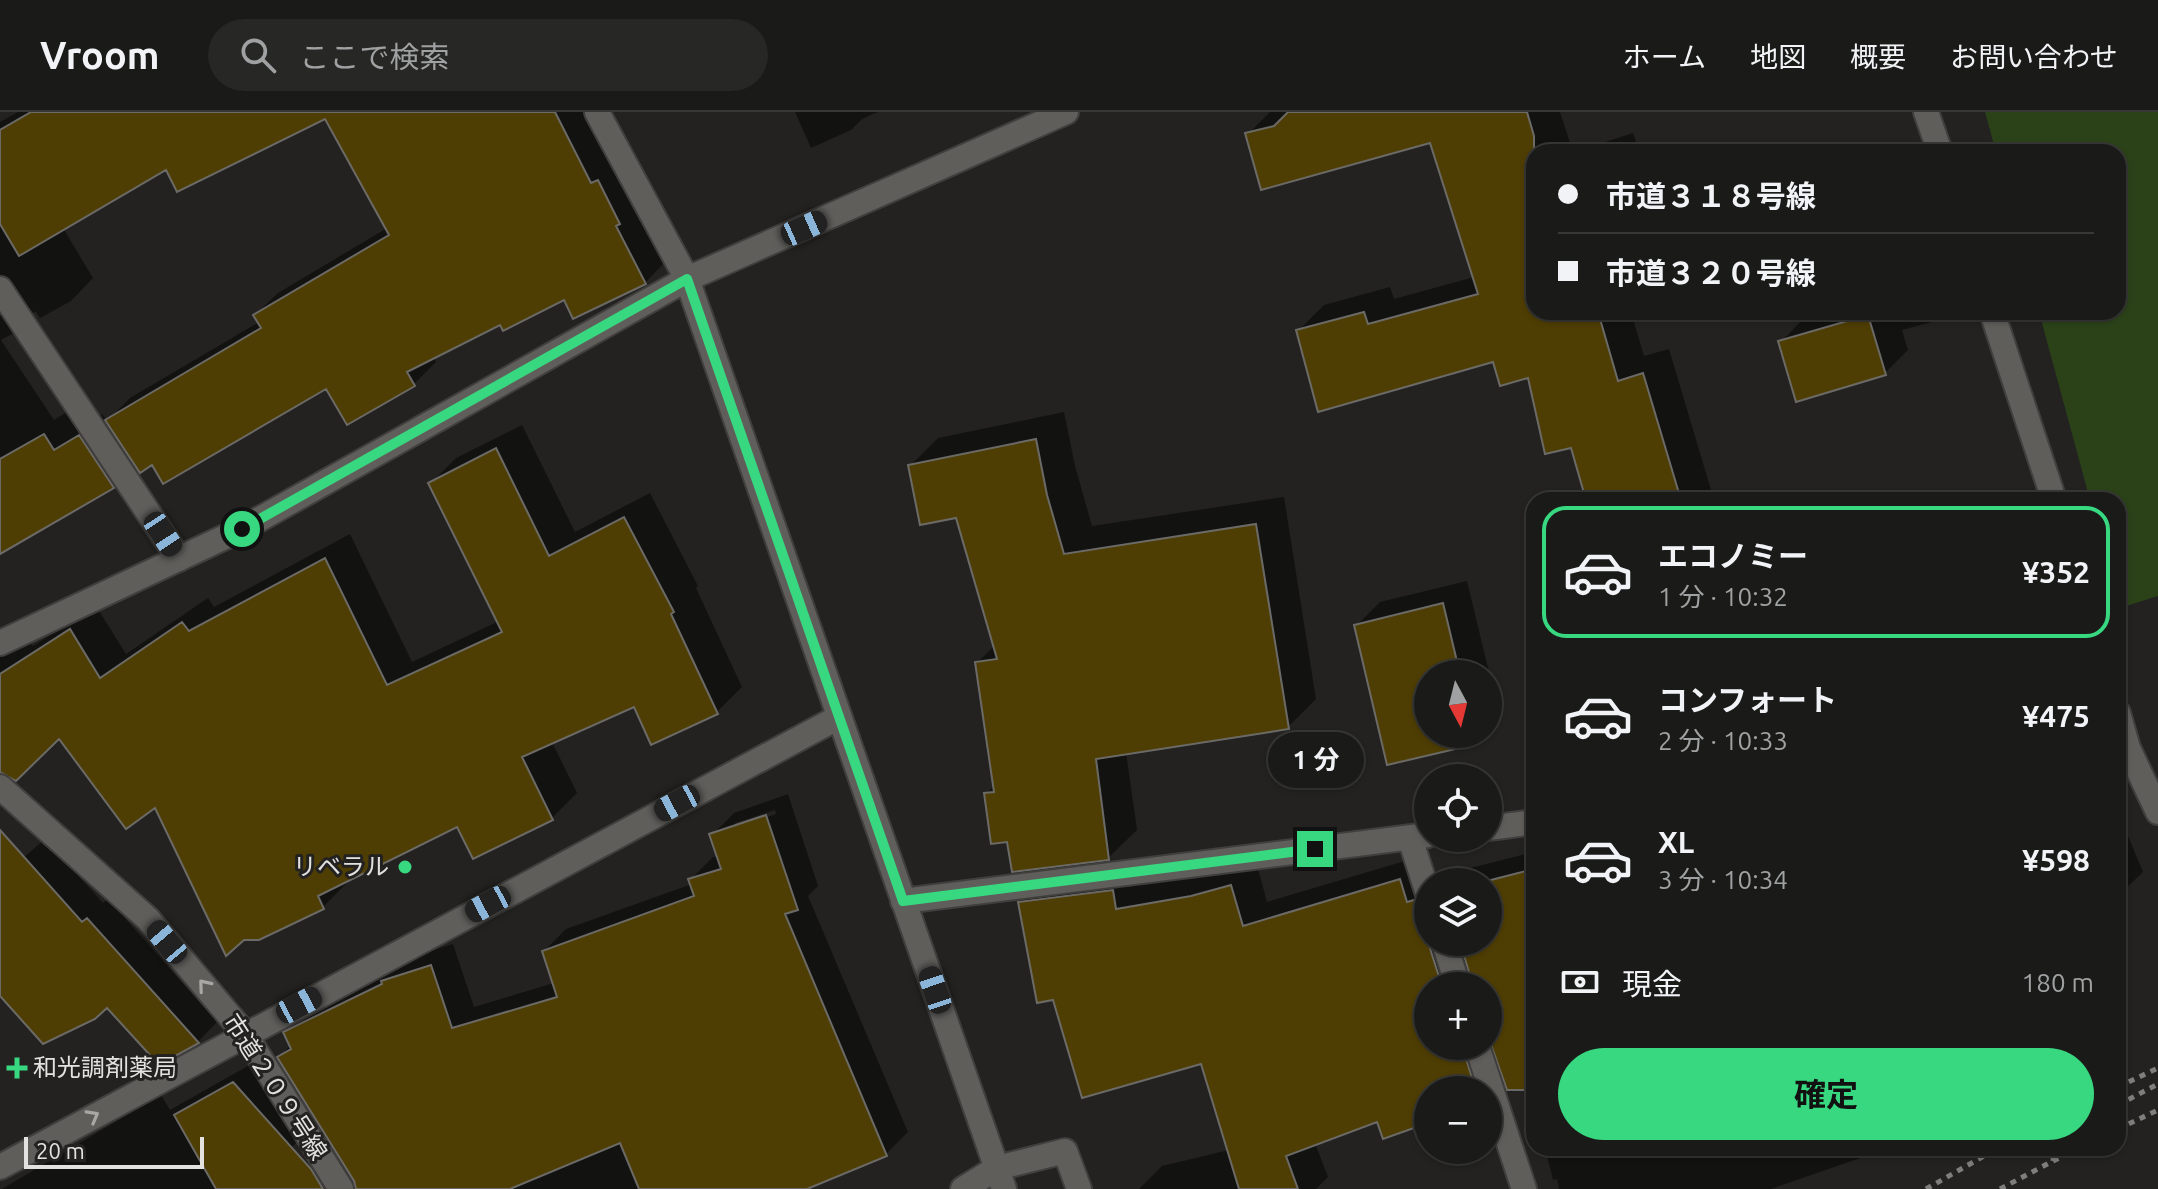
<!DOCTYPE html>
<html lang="ja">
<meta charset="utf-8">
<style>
:root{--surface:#1a1a18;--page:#272725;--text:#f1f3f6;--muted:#9fa1a2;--line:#383837;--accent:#38d880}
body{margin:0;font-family:Ubuntu,"Noto Sans JP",sans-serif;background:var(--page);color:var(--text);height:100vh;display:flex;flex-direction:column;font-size:30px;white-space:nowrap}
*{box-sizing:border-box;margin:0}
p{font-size:26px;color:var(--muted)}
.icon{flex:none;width:44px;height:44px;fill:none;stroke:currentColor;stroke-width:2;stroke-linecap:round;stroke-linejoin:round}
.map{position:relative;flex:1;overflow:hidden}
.drawer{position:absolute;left:1526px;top:380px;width:600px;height:664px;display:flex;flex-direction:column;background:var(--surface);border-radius:24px;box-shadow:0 2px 6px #0004,0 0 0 2px var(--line)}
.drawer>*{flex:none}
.hud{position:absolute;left:1526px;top:32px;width:600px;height:176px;border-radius:24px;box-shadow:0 2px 6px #0004,0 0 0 2px var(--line);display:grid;align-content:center;height:176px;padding:0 32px;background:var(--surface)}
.needle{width:52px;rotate:173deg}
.tools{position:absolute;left:1414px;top:548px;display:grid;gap:16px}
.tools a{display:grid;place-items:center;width:88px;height:88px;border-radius:50%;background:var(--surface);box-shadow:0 2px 6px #0004,0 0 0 2px var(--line);font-size:40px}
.scale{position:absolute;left:24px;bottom:20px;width:180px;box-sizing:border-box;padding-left:8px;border:4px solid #e3e2e0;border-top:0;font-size:22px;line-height:28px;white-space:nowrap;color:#e3e2e0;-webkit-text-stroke:6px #232220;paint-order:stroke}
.end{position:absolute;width:36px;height:36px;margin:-18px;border:10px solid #38d880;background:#111;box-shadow:0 0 0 4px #111}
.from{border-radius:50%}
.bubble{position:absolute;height:56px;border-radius:28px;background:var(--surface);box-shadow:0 2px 6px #0004,0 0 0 2px var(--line);font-size:26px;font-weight:700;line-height:56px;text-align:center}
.car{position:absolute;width:24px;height:48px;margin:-24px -12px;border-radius:10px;box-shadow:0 0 6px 2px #0007;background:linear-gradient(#222 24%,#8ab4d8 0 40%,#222 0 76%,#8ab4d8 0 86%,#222 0)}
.hud b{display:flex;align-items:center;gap:28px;height:76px;font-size:30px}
.hud b+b{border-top:2px solid var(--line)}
.hud i{width:20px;height:20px;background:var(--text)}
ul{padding:14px 0 0;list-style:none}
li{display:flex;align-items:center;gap:24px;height:132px;margin:0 16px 12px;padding:0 16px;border:4px solid transparent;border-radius:24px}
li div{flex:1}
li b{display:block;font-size:30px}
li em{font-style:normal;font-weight:700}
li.active{border-color:var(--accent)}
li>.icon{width:72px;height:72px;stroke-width:1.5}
.pay{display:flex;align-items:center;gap:20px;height:88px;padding:0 32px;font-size:30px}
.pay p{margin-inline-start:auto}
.button{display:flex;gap:16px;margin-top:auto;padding:16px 32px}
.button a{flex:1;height:92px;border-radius:48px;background:var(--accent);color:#111;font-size:32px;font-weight:700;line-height:92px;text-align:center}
header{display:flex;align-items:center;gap:48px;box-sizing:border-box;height:112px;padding:0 40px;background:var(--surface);border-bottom:2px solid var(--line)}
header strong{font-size:38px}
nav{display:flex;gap:44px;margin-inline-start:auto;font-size:28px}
.search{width:560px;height:72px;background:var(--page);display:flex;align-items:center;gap:20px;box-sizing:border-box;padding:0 28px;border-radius:44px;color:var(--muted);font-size:30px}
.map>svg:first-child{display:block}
.green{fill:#2b4219}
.shadow{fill:#0007;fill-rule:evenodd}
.building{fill:#4f3e03;stroke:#6b6a66;stroke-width:2}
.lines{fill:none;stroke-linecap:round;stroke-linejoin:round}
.street-casing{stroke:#403f3d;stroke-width:28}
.secondary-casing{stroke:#403f3d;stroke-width:28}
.path{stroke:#7f7e7c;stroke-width:5;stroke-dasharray:6 6;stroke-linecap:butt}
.street{stroke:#5f5e5b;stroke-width:24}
.secondary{stroke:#5f5e5b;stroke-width:24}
.oneway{stroke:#a8a7a4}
.route{stroke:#38d880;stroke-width:10}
.poi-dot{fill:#38d880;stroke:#232220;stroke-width:3}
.labels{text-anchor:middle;stroke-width:6;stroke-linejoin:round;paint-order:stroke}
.poi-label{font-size:24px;fill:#e3e2e0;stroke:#232220;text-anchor:end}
.street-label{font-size:24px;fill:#e3e2e0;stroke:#232220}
</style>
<header>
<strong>Vroom</strong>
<div class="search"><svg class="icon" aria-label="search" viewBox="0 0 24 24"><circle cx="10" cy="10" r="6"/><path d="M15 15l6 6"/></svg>ここで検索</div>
<nav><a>ホーム</a><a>地図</a><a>概要</a><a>お問い合わせ</a></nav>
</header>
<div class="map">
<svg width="2158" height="1077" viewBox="0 0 2158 1077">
<rect width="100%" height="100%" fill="#232220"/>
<path class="green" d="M 1985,0 L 2158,0 L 2158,484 L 2120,496 L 2118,388 L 2090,388 L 2039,200 L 2118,200 L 2118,40 L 1996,40 Z"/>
<path class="shadow" d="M 18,0 L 319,0 L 167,56 L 63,116 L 93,166 L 71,189 L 40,206 L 35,199 L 12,222 L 1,228 L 54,308 L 67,300 L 77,317 L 102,302 L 107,309 L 130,286 L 259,210 L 255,203 L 278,181 L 387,116 L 333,0 L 588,0 L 667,148 L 645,171 L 565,185 L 501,211 L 433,244 L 436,250 L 414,272 L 327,274 L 152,351 L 136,351 L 112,374 L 0,436 L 0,10 Z
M 795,0 L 878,0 L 862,7 L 851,18 L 811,36 Z
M 1270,0 L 1424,0 L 1248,22 Z
M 1432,0 L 1560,0 L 1573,40 L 1534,40 L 1534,200 L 1631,200 L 1644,244 L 1669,237 L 1714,388 L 1588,388 L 1572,334 L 1530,264 L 1494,247 L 1298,219 L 1324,193 L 1390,175 L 1394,187 L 1474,165 Z
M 1633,21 L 1640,40 L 1574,40 Z
M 1826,200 L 1941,200 L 1932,210 L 1902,218 L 1908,238 L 1884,262 L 1781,230 L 1804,206 Z
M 1064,300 L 1075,354 L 1092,414 L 1284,385 L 1316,587 L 1288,615 L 1126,640 L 1137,718 L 1108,746 L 1008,727 L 986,682 L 995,673 L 977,551 L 995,533 L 957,403 L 910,354 L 938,326 Z
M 522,313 L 575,420 L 650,381 L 698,474 L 696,476 L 742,575 L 717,600 L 635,593 L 552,630 L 577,681 L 552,706 L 474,744 L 457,712 L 347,768 L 348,770 L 323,795 L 156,693 L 60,624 L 0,639 L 0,544 L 21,523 L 33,534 L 96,494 L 126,542 L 208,486 L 214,495 L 350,422 L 412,550 L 499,509 L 431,371 L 456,346 Z
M 1467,469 L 1500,606 L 1488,618 L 1488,562 L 1428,562 L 1428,622 L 1484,622 L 1476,630 L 1388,651 L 1356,514 L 1380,490 Z
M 788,682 L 818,774 L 808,784 L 908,1020 L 886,1042 L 800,1077 L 388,1077 L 279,945 L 291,933 L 285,921 L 307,899 L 405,847 L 453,832 L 474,895 L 554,871 L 544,839 L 566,817 L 692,772 L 691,767 L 713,745 L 719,744 L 712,723 L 734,701 ZM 775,698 L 776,702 L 735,716 L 735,711 Z
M 2118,700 L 2143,760 L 2118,784 Z
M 45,727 L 103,791 L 108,787 L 217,910 L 198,930 L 107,893 L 0,881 L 0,766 Z
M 1534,740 L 1534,992 L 1529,973 L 1510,980 L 1505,965 L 1488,982 L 1488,978 L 1428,978 L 1428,1009 L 1378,1007 L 1315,1031 L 1328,1065 L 1316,1077 L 1139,1077 L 1162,1054 L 1229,1038 L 1202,949 L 1054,886 L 1020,790 L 1045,765 L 1138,754 L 1140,773 L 1218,760 L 1256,749 L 1267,790 L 1425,743 L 1432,766 L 1440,764 L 1447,770 L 1428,770 L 1428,830 L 1488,830 L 1488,770 L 1456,770 L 1470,756 ZM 1428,874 L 1488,874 L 1488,934 L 1428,934 Z
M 253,951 L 311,1016 L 292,1035 L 230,1069 L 235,1077 L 2,1077 L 161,983 L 170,998 Z
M 1545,1036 L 1889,1036 L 1771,1077 L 1559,1077 L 1557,1067 L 1553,1068 Z"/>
<path class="building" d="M 31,0 L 555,0 L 591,71 L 598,68 L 620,112 L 616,114 L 646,172 L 573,207 L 564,188 L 503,219 L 500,213 L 407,260 L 415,274 L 347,313 L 326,277 L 163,372 L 152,353 L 140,361 L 105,308 L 261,216 L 253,203 L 389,123 L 325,7 L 177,80 L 166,58 L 19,144 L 0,112 L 0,18 Z
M 1288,0 L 1527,0 L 1534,24 L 1534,200 L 1598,200 L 1618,269 L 1643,261 L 1681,388 L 1586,388 L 1571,336 L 1545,342 L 1528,266 L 1500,274 L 1493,250 L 1318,300 L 1296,218 L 1364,200 L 1368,212 L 1478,182 L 1430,31 L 1261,78 L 1245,21 L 1274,14 Z
M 1868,203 L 1886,263 L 1796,290 L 1778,229 Z
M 44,322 L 54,338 L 79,323 L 114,376 L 0,442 L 0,347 Z
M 1036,327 L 1047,383 L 1064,442 L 1256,412 L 1289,617 L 1096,647 L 1109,748 L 1012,760 L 1007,730 L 991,732 L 984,681 L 994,680 L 975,550 L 997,547 L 956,406 L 920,413 L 908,353 Z
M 496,336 L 549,444 L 624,405 L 674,500 L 671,502 L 718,602 L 651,633 L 634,595 L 522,645 L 553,708 L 473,747 L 457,715 L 318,784 L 324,797 L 259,828 L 244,828 L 226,844 L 155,696 L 126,717 L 59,627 L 16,669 L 0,660 L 0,562 L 70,517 L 100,566 L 182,510 L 189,519 L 325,446 L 387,573 L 502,520 L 428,371 Z
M 1443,491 L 1460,562 L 1428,562 L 1428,622 L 1475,622 L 1477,632 L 1387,653 L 1354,513 Z
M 766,703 L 798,798 L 785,802 L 887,1044 L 807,1077 L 639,1077 L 620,1031 L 510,1077 L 356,1077 L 354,1069 L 277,945 L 291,937 L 283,920 L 382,872 L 381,869 L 431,853 L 452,916 L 557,885 L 542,839 L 694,784 L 688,767 L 721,757 L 709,722 Z
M 0,718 L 82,810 L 87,806 L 199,931 L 159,953 L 107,896 L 95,907 L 43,932 L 0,884 Z
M 1534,757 L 1534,978 L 1507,978 L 1488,924 L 1488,874 L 1473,874 L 1460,830 L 1488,830 L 1488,770 L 1483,770 Z
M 1400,767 L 1407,790 L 1414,788 L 1419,794 L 1428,797 L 1428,830 L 1442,874 L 1428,874 L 1428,934 L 1462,934 L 1476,978 L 1428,978 L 1428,1011 L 1383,1027 L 1377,1010 L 1286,1044 L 1298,1077 L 1239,1077 L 1201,952 L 1082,986 L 1053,888 L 1037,891 L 1018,790 L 1113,778 L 1116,797 L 1191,784 L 1231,773 L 1243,814 Z
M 233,970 L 311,1057 L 323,1077 L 216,1077 L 174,1003 Z"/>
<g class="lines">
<g class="street-casing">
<path id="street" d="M 597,0 L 687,167
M 0,177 L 179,447
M 0,531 L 242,417 L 687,167 L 1066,0
M 0,675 L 148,807 L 245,922 L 341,1077
M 1488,716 L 1534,710
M 1410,726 L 1428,782
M 903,789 L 1428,723
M 1444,830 L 1458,874
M 1477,934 L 1524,1077
M 0,1055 L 839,605
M 963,1077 L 997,1056 L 1065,1039 L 1079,1077"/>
</g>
<g class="secondary-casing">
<path id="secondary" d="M 1926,0 L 1940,40
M 687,167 L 1004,1077
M 1992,200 L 2054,388
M 2118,601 L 2128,636 L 2158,700"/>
</g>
<path class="path" d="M 2118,975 L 2158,956
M 2118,993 L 2158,972
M 2118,1017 L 2158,998
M 2053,1049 L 2080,1036
M 1926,1077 L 1998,1036
M 2000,1077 L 2053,1049 L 2054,1036"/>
<use href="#street" class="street"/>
<use href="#secondary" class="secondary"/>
</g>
<defs><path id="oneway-chevron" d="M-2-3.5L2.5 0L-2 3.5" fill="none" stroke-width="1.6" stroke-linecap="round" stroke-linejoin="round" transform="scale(2)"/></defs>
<g class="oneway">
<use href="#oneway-chevron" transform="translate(204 873) rotate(-130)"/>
<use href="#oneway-chevron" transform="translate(93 1004) rotate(-29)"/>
</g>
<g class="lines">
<path class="route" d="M 242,417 L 687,167 L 903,789 L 1315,737"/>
</g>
<g class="poi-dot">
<circle cx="405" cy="755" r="8"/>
<path d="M13 944h8v8h8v8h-8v8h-8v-8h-8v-8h8z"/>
</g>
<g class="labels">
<g class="poi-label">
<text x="389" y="763">リベラル</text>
<text x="33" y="964" text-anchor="start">和光調剤薬局</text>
</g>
<g class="street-label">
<text transform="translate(275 975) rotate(57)" y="8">市道２０９号線</text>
</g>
</g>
</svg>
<div class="tools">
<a><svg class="needle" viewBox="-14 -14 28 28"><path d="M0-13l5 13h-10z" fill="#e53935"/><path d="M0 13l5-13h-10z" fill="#9fa1a2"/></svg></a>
<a><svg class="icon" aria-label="locate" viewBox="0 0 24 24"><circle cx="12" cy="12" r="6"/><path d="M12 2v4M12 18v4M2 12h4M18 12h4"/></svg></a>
<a><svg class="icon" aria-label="layers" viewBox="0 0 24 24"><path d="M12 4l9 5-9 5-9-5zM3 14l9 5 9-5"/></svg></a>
<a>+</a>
<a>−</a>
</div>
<div class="scale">20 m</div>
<i class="end from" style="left:242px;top:417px"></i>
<i class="end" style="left:1315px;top:737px"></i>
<div class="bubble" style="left:1268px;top:620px;width:96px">1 分</div>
<i class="car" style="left:804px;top:116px;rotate:66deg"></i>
<i class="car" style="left:163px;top:422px;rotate:147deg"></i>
<i class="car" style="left:677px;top:691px;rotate:242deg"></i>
<i class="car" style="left:488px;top:792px;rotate:242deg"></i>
<i class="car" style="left:167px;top:830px;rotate:320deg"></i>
<i class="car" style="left:935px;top:878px;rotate:341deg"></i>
<i class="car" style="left:299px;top:893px;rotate:62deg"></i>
<div class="hud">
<b><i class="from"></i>市道３１８号線</b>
<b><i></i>市道３２０号線</b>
</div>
<section class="drawer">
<ul>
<li class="active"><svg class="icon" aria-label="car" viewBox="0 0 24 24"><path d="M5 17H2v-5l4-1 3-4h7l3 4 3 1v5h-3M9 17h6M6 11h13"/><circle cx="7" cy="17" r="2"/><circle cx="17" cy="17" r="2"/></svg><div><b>エコノミー</b><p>1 分 · 10:32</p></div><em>¥352</em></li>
<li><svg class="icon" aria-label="car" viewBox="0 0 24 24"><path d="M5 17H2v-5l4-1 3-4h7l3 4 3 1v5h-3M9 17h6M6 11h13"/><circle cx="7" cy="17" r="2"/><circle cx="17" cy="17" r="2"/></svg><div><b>コンフォート</b><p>2 分 · 10:33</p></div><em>¥475</em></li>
<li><svg class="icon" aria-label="car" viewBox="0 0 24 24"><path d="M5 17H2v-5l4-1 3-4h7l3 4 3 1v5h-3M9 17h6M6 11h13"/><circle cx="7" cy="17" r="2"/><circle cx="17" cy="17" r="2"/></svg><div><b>XL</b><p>3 分 · 10:34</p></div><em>¥598</em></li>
</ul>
<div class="pay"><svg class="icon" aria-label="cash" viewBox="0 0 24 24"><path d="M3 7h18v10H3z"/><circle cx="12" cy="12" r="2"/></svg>現金<p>180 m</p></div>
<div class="button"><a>確定</a></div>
</section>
</div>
